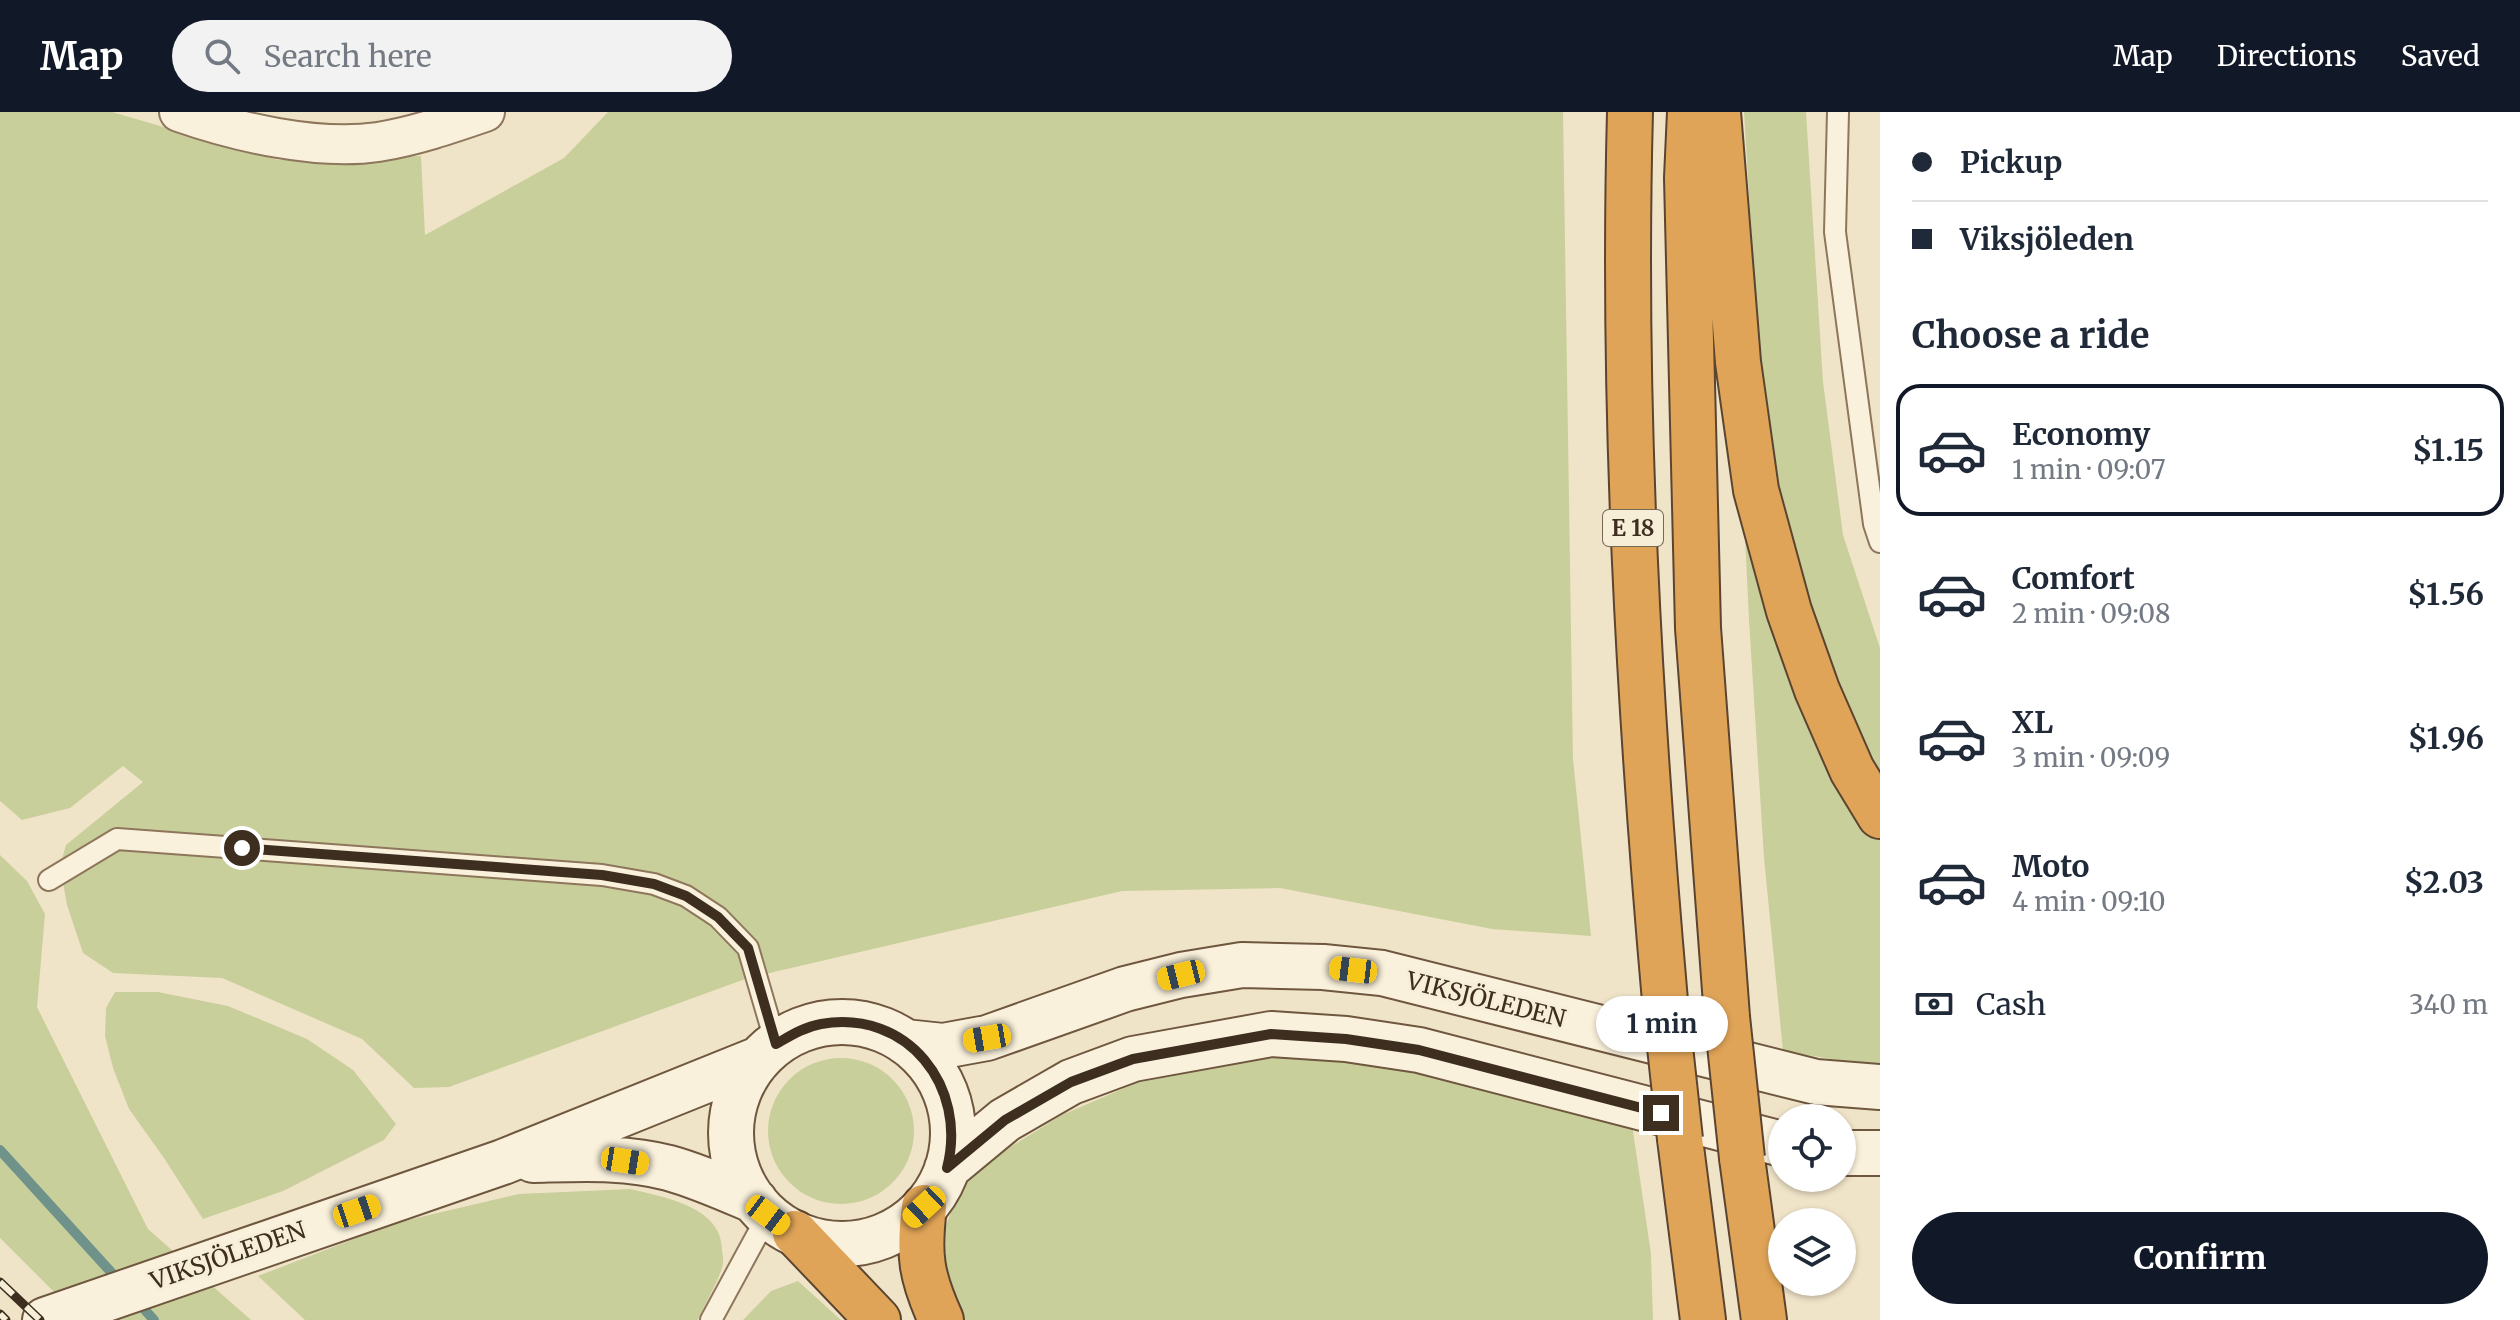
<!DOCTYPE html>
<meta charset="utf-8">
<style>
:root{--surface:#fff;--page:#f2f2f3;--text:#1f2937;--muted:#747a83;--line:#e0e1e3;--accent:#111827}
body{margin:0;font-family:Merriweather,serif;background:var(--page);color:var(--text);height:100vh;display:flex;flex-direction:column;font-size:30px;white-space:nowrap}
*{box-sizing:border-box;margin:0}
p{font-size:26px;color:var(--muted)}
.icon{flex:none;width:44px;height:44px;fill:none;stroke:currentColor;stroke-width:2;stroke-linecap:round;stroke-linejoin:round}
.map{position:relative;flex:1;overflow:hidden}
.sheet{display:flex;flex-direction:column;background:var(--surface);width:640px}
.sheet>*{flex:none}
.top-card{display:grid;align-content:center;height:176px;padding:0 32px;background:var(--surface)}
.controls{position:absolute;left:1768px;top:992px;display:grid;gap:16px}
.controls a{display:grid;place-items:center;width:88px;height:88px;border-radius:50%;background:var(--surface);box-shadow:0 2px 6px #0004;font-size:40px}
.end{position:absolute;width:36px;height:36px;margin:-18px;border:10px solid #3d2e20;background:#fff;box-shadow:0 0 0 4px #fff}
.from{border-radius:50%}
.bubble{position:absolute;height:56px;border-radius:28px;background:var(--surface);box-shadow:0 2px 6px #0004;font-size:26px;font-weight:700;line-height:56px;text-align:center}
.car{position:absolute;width:24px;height:48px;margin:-24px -12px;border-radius:10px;box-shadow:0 0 6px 2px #0007;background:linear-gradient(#f5c518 24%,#345 0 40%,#f5c518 0 76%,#345 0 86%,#f5c518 0)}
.top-card b{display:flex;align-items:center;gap:28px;height:76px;font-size:30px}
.top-card b+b{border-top:2px solid var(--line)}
.top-card i{width:20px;height:20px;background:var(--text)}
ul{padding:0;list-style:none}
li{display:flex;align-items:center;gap:24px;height:132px;margin:0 16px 12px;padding:0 16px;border:4px solid transparent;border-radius:24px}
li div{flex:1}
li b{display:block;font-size:30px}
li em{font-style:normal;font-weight:700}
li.selected{border-color:var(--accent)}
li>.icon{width:72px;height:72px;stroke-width:1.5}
h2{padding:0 32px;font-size:36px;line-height:96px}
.pay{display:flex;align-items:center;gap:20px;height:88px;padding:0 32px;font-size:30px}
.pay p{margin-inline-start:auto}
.button{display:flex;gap:16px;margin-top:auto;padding:16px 32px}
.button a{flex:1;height:92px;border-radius:48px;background:var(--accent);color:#fff;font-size:32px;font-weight:700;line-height:92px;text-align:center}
header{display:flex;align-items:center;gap:48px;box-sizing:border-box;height:112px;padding:0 40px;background:var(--accent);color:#fff}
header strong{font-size:38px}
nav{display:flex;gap:44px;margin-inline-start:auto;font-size:28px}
.search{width:560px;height:72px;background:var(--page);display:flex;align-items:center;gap:20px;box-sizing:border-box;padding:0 28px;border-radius:44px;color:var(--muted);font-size:30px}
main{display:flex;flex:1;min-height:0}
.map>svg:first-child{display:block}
.green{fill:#c9cf9b}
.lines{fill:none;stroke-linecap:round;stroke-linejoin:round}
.stream{stroke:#6f938a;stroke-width:10}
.service-casing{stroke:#8d765c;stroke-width:24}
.minor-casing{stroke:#8d765c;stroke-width:42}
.secondary-casing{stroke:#6f573f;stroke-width:48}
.motorway-casing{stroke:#5b4430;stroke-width:48}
.service{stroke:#faf1dc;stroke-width:20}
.minor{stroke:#faf1dc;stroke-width:38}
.secondary{stroke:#faf1dc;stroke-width:44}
.motorway{stroke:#e0a458;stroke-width:44}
.rail-casing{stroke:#3d2e20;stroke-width:9}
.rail{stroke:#f7eed8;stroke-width:6;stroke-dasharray:18;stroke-linecap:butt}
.motorway-bridge-casing{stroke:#5b4430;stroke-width:48;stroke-linecap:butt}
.motorway-bridge{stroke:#e0a458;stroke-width:44}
.route{stroke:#3d2e20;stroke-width:10}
.labels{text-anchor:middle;stroke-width:6;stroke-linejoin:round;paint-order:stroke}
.shield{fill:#f7eed8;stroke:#756857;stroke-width:2}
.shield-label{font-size:22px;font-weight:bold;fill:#3d2e20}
.street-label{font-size:24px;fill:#3d2e20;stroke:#f7eed8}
</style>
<header>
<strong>Map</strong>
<div class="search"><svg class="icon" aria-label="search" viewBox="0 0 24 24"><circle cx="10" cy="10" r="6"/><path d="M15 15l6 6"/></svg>Search here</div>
<nav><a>Map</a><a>Directions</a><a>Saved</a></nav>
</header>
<main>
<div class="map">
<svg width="1880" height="1208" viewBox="0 0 1880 1208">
<rect width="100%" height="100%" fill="#f0e4c8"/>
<path class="green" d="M 0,0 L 112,0 L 278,48 L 421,44 L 425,123 L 564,46 L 608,0 L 1563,0 L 1573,647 L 1591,824 L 1492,817 L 1280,776 L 1122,779 L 748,866 L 449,975 L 414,976 L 362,927 L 222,866 L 113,861 L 83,841 L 67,793 L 60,754 L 66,733 L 143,670 L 123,654 L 70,696 L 22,708 L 0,689 Z
M 1744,0 L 1806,0 L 1823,270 L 1843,423 L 1880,536 L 1880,955 L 1783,939 L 1764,746 L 1749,508 L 1739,298 L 1759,249 Z
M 0,743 L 27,769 L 45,802 L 37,895 L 148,1117 L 251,1208 L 82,1208 L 0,1126 Z
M 115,880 L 158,880 L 228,894 L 307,927 L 353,958 L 396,1012 L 384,1028 L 283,1079 L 203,1107 L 164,1046 L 129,997 L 113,956 L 105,924 L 106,896 Z
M 1291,943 L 1427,960 L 1632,1012 L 1651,1142 L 1653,1208 L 962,1208 L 957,1200 L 946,1150 L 945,1116 L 956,1086 L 975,1057 L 1062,1003 L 1159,961 Z
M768 1019a73 73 0 1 1 146 0a73 73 0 1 1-146 0Z
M 630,1077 C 663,1085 722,1094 722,1138 C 723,1144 724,1151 722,1156 C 716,1174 705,1191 698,1208 L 305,1208 L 258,1164 L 395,1111 L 519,1082 Z
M 798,1169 L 841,1208 L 743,1208 L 771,1179 Z"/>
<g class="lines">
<path class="stream" d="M 0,1038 L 120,1170
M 136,1188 L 154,1208"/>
<g class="service-casing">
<path id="service" d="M 1838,0 L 1835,120 L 1874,412 L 1880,430
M 49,768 L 117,727 L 602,763 L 654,772 L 686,784 L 718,805 L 748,836 L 776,932
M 711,1208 L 768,1103"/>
</g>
<g class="minor-casing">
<path id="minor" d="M 179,0 C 236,20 318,39 378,30 C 415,24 450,12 485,0"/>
</g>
<g class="secondary-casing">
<path id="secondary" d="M731 1021a111 111 0 1 1 222 0a111 111 0 1 1-222 0Z
M 905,930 L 943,934 L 987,926 L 1125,877 L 1181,863 L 1242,853 L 1323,855 L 1382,861 L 1816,970 L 1880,975
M 1842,1041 L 1880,1041
M 533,1048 C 578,1047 625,1044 669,1056 C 698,1064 727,1077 755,1089
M 947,1056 L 1005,1008 L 1071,970 L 1133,947 L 1271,922 L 1346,927 L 1419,938 L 1782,1032
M 45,1208 L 503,1050 L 759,947"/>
</g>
<g class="motorway-casing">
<path id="motorway" d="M 1630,0 C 1622,297 1639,593 1665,889
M 1690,0 L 1687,66 L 1698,516 L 1727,905
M 1718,0 L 1738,250 L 1756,378 L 1789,499 L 1817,578 L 1852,658 L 1880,704
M 1680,1027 L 1703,1208
M 1742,1046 L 1764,1208
M 924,1095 C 918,1143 921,1164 941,1208
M 795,1121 L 878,1208"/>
</g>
<use href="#service" class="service"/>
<use href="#minor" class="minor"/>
<use href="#secondary" class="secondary"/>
<use href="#motorway" class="motorway"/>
<g class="rail-casing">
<path id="rail" d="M 0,1170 L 40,1208
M 0,1202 L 6,1208"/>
</g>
<use href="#rail" class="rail"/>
<g class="motorway-bridge-casing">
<path id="motorway-bridge" d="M 1665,889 L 1680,1027
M 1727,905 L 1742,1046"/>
</g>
<use href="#motorway-bridge" class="motorway-bridge"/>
</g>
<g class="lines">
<path class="route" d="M 242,736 L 602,763 L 654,772 L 686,784 L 718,805 L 748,836 L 776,932 C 790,924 804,915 821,912 C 908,897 968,975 947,1056 L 1005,1008 L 1071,970 L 1133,947 L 1271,922 L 1346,927 L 1419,938 L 1661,1001"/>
</g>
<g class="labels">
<rect class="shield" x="1603" y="398" width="60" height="36" rx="6"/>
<g class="shield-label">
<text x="1633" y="424">E 18</text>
</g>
<g class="street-label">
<text transform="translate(1486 888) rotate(14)" y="8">VIKSJÖLEDEN</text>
<text transform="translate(228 1144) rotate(-19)" y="8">VIKSJÖLEDEN</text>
</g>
</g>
</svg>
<div class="controls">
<a><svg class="icon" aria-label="locate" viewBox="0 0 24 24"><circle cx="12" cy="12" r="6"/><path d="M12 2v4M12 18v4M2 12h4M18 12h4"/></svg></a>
<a><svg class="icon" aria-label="layers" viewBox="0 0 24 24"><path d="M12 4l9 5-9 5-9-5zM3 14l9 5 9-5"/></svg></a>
</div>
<i class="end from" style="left:242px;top:736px"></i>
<i class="end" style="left:1661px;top:1001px"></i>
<div class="bubble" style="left:1596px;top:884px;width:132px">1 min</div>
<i class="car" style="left:1353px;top:858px;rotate:277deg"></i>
<i class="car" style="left:1181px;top:863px;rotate:256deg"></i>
<i class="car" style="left:987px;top:926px;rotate:260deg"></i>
<i class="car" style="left:625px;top:1049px;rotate:99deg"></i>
<i class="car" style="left:924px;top:1095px;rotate:227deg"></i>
<i class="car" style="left:357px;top:1099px;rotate:71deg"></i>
<i class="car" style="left:768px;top:1103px;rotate:127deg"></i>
</div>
<section class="sheet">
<div class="top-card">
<b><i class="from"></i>Pickup</b>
<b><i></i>Viksjöleden</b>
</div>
<h2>Choose a ride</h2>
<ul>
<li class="selected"><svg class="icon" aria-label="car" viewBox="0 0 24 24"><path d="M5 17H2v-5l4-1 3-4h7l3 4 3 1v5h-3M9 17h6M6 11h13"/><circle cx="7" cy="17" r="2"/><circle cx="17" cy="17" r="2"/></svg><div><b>Economy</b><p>1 min · 09:07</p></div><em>$1.15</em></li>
<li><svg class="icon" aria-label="car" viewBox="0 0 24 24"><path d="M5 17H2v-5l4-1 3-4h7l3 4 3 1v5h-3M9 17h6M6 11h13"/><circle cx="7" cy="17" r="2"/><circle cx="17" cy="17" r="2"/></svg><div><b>Comfort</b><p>2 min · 09:08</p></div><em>$1.56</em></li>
<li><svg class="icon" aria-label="car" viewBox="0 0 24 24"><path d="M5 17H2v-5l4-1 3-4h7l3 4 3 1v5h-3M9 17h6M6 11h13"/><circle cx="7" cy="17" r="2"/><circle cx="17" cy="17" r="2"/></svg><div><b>XL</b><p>3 min · 09:09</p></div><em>$1.96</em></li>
<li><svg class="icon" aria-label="car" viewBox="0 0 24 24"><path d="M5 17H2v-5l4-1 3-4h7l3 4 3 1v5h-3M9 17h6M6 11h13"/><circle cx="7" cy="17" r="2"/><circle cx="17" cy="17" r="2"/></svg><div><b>Moto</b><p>4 min · 09:10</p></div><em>$2.03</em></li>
</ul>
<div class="pay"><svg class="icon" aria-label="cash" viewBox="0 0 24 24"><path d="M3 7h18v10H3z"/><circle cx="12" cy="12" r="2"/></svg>Cash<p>340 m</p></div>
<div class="button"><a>Confirm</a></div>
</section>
</main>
